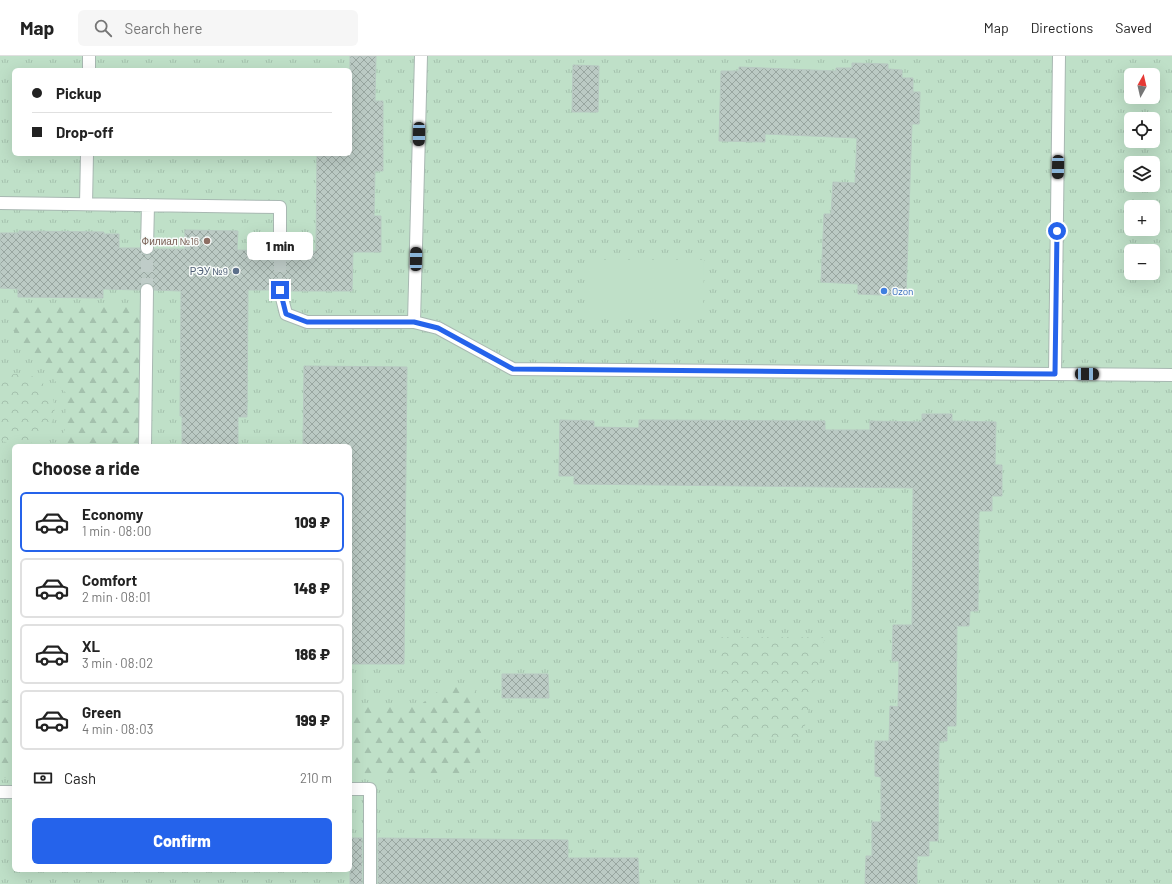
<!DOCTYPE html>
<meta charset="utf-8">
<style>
:root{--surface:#fff;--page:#f6f6f6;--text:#222;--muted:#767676;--line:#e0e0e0;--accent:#2563eb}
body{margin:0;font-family:Barlow,sans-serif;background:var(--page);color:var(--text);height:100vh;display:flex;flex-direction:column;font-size:15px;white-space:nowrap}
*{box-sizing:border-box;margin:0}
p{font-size:13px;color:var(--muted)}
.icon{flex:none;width:22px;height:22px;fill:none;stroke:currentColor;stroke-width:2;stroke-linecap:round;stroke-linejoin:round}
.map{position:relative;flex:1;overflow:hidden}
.panel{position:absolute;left:12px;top:388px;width:340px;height:428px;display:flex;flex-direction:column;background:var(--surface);border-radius:6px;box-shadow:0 4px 16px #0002}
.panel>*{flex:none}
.banner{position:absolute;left:12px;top:12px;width:340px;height:88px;border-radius:6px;box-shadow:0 4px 16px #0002;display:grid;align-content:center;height:88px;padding:0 20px;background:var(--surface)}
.needle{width:26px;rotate:8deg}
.tools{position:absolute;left:1124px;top:12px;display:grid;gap:8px}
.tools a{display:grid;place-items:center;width:36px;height:36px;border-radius:6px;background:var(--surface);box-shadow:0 4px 16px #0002;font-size:20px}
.end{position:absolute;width:18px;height:18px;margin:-9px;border:5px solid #2563eb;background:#fff;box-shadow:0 0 0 2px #fff}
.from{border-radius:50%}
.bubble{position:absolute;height:28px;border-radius:6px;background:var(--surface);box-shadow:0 4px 16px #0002;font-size:13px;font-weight:800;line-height:28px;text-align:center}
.car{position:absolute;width:12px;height:24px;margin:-12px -6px;border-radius:5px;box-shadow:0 0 3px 1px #0007;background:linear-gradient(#222 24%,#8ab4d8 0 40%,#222 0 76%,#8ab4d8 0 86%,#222 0)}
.banner b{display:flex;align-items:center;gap:14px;height:38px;font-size:15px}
.banner b+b{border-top:1px solid var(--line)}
.banner i{width:10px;height:10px;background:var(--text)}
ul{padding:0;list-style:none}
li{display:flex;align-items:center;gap:12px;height:60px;margin:0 8px 6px;padding:0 12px;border:2px solid var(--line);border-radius:6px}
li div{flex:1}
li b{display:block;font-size:15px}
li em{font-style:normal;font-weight:800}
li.active{border-color:var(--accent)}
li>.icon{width:36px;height:36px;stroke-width:1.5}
h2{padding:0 20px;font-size:18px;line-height:48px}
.pay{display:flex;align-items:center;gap:10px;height:44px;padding:0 20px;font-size:15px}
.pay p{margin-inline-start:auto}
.button{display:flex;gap:8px;margin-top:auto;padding:8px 20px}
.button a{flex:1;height:46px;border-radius:6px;background:var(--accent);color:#fff;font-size:16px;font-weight:800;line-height:46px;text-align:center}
header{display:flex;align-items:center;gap:24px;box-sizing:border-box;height:56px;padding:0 20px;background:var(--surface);border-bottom:1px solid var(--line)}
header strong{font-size:19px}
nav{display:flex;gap:22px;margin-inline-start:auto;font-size:14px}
.search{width:280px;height:36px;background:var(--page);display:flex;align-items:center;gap:10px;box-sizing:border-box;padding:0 14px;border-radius:6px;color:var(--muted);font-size:15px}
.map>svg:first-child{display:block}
.grass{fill:url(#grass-tufts);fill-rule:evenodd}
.forest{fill:url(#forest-firs)}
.park{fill:url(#park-crowns)}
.pitch{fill:#bfe0c8}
.building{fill:url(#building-cross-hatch);stroke:#b8c9c2}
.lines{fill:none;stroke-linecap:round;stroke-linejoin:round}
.minor-tunnel{stroke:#bfccc8;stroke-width:12;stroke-dasharray:12 6;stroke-linecap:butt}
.minor-casing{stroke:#a8b8b2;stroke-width:14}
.minor{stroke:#fff;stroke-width:12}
.route{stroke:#2563eb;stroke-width:5}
.education-dot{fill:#8d6e63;stroke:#f7fbf9;stroke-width:1.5}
.service-dot{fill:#5c6f8a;stroke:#f7fbf9;stroke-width:1.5}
.shop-dot{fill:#3f7fe0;stroke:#f7fbf9;stroke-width:1.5}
.labels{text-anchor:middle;stroke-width:3;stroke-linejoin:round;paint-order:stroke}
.education-label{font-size:10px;fill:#785e54;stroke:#f7fbf9;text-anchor:end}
.service-label{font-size:10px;fill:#4e5e75;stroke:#f7fbf9;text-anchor:end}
.shop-label{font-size:10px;fill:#366cbe;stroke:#f7fbf9;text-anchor:start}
</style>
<header>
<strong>Map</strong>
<div class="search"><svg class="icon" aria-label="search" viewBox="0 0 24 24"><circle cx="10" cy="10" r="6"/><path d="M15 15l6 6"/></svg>Search here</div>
<nav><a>Map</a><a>Directions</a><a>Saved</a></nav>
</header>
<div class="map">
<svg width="1172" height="828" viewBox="0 0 1172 828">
<defs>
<pattern id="grass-tufts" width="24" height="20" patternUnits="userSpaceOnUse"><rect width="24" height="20" fill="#bfe0c8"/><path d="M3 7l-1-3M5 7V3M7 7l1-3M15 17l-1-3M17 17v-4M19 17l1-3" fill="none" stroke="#a4c1ad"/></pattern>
<pattern id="forest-firs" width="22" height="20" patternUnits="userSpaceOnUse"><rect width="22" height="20" fill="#bfe0c8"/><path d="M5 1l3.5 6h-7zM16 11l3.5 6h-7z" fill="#a4c1ad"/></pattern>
<pattern id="park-crowns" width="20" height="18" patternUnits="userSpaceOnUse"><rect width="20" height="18" fill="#bfe0c8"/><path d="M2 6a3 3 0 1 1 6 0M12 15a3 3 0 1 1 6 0" fill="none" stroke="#a4c1ad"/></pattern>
<pattern id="building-cross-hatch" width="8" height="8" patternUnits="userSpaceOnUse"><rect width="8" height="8" fill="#bbcac4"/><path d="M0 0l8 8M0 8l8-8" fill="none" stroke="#98a6a0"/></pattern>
</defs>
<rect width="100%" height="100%" fill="#e6efeb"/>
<path class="grass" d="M 0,0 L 1172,0 L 1172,828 L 0,828 ZM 14,14 L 350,14 L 350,98 L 14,98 ZM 1131,19 L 1153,19 L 1153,41 L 1131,41 ZM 1131,63 L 1153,63 L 1153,85 L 1131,85 ZM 1131,107 L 1153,107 L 1153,129 L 1131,129 ZM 1131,151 L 1153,151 L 1153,173 L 1131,173 ZM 1131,195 L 1153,195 L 1153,217 L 1131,217 ZM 14,390 L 350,390 L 350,814 L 14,814 Z"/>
<path class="forest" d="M 10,247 L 140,247 L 139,390 L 53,390 L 65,374 L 66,337 L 15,281 Z
M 450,626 L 474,629 L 482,664 L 480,699 L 468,719 L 350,720 L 350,650 L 420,649 Z
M 0,644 L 14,646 L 14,722 L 0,722 Z"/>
<path class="park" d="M 14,318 C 19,318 25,318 29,319 C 36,321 42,325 46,331 C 72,362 33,406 0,383 L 0,323 Z
M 719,581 L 825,581 L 802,683 L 720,684 Z"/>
<path class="pitch" d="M 588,204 L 704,204 L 703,259 L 588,259 Z"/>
<path class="building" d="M 350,0 L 376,0 L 375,45 L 383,45 L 383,115 L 375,115 L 374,160 L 381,160 L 381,196 L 353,196 L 352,235 L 288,235 L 285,229 L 279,227 L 275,229 L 273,234 L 248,234 L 247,361 L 238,361 L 238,390 L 182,390 L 182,360 L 180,360 L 181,235 L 154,234 L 151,228 L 147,227 L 141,230 L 140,234 L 103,233 L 103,242 L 18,241 L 18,233 L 0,232 L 0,177 L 19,177 L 19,175 L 104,176 L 104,178 L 119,178 L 119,192 L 140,192 L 143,198 L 147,199 L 153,196 L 154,193 L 185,193 L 185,174 L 238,175 L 237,194 L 272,195 L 274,199 L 280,202 L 284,201 L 288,195 L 316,195 L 317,98 L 350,98 Z
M 852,7 L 888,8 L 888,13 L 902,14 L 902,22 L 913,22 L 913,36 L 920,36 L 919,68 L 912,68 L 906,240 L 858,238 L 858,228 L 821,226 L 824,158 L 831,158 L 833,126 L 855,127 L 857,82 L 765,78 L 765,86 L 719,85 L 721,15 L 739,15 L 739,11 L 836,15 L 836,12 L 852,12 Z
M 573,9 L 599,10 L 598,56 L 572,56 Z
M 304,310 L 407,311 L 404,608 L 350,608 L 350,390 L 303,390 Z
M 922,358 L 952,358 L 952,365 L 996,366 L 995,409 L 1002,409 L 1002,440 L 992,440 L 992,455 L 979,455 L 978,555 L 970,555 L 969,570 L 957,570 L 956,670 L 947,670 L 947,685 L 939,685 L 938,785 L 929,785 L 929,800 L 917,800 L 917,828 L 865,828 L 866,800 L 872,800 L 872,766 L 881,766 L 881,721 L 875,720 L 875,685 L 889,685 L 890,650 L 898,651 L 899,605 L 892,605 L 893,569 L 912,569 L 913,432 L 574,428 L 574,420 L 559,420 L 560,364 L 594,365 L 594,371 L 639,372 L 639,364 L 825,365 L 825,374 L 870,374 L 870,365 L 922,366 Z
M 502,618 L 548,618 L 549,642 L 502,642 Z
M 350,782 L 362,782 L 362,828 L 350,828 Z
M 378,782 L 568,784 L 568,802 L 638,802 L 639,828 L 378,828 Z"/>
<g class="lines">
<path class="minor-tunnel" d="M 147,234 L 147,192
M 280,234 L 280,195"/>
<g class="minor-casing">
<path id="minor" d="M 89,14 L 89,0
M 0,147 L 280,151 L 280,195
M 86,148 L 87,98
M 147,192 L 148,149
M 280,234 L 286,258 L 307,266 L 414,266 L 438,272 L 513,313 L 1055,318 L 1059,0
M 414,266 L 421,0
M 1055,318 L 1172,319
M 145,390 L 147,234
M 350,733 L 370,733 L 370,828
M 0,736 L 14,736"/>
</g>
<use href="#minor" class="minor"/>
</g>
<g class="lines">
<path class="route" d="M 280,234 L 286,258 L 307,266 L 414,266 L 438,272 L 513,313 L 1055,318 L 1057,175"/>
</g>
<circle class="education-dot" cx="207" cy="185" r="4"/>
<circle class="service-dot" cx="236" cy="215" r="4"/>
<circle class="shop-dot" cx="884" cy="235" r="4"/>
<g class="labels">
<g class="education-label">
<text x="199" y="189">Филиал №16</text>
</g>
<g class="service-label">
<text x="228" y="219">РЭУ №9</text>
</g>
<g class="shop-label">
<text x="892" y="239">Ozon</text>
</g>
</g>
</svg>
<div class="tools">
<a><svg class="needle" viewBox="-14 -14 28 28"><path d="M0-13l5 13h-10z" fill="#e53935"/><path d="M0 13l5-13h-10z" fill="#767676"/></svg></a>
<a><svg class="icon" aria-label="locate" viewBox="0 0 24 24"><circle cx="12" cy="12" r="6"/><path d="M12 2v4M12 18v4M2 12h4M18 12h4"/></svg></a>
<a><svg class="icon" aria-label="layers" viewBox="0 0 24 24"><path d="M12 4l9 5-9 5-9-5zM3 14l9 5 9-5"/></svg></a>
<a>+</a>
<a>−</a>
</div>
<i class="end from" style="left:1057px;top:175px"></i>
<i class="end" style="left:280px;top:234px"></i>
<div class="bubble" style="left:247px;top:176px;width:66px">1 min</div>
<i class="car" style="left:419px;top:78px;rotate:181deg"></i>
<i class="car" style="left:1058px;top:111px;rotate:181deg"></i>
<i class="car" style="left:416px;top:203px;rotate:1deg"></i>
<i class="car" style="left:1087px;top:318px;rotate:91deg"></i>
<div class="banner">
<b><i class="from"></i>Pickup</b>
<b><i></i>Drop-off</b>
</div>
<section class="panel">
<h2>Choose a ride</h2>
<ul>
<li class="active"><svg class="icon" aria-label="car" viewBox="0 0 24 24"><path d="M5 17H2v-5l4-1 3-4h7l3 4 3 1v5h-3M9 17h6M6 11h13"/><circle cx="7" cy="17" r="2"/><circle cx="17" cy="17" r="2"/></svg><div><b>Economy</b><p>1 min · 08:00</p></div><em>109 ₽</em></li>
<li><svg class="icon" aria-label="car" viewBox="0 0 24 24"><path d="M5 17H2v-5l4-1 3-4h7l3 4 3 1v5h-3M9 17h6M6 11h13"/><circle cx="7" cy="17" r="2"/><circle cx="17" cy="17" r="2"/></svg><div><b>Comfort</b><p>2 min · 08:01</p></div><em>148 ₽</em></li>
<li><svg class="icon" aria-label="car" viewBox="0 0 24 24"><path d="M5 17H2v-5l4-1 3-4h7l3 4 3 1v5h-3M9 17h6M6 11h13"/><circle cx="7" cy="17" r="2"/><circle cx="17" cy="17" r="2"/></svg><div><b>XL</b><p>3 min · 08:02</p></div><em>186 ₽</em></li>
<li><svg class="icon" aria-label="car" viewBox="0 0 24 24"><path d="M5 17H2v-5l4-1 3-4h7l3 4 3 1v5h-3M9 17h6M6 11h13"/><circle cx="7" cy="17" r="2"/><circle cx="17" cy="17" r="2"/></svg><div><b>Green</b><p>4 min · 08:03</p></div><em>199 ₽</em></li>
</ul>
<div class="pay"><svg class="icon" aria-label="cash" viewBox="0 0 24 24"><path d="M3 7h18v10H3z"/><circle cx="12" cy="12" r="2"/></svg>Cash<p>210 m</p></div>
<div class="button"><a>Confirm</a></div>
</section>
</div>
